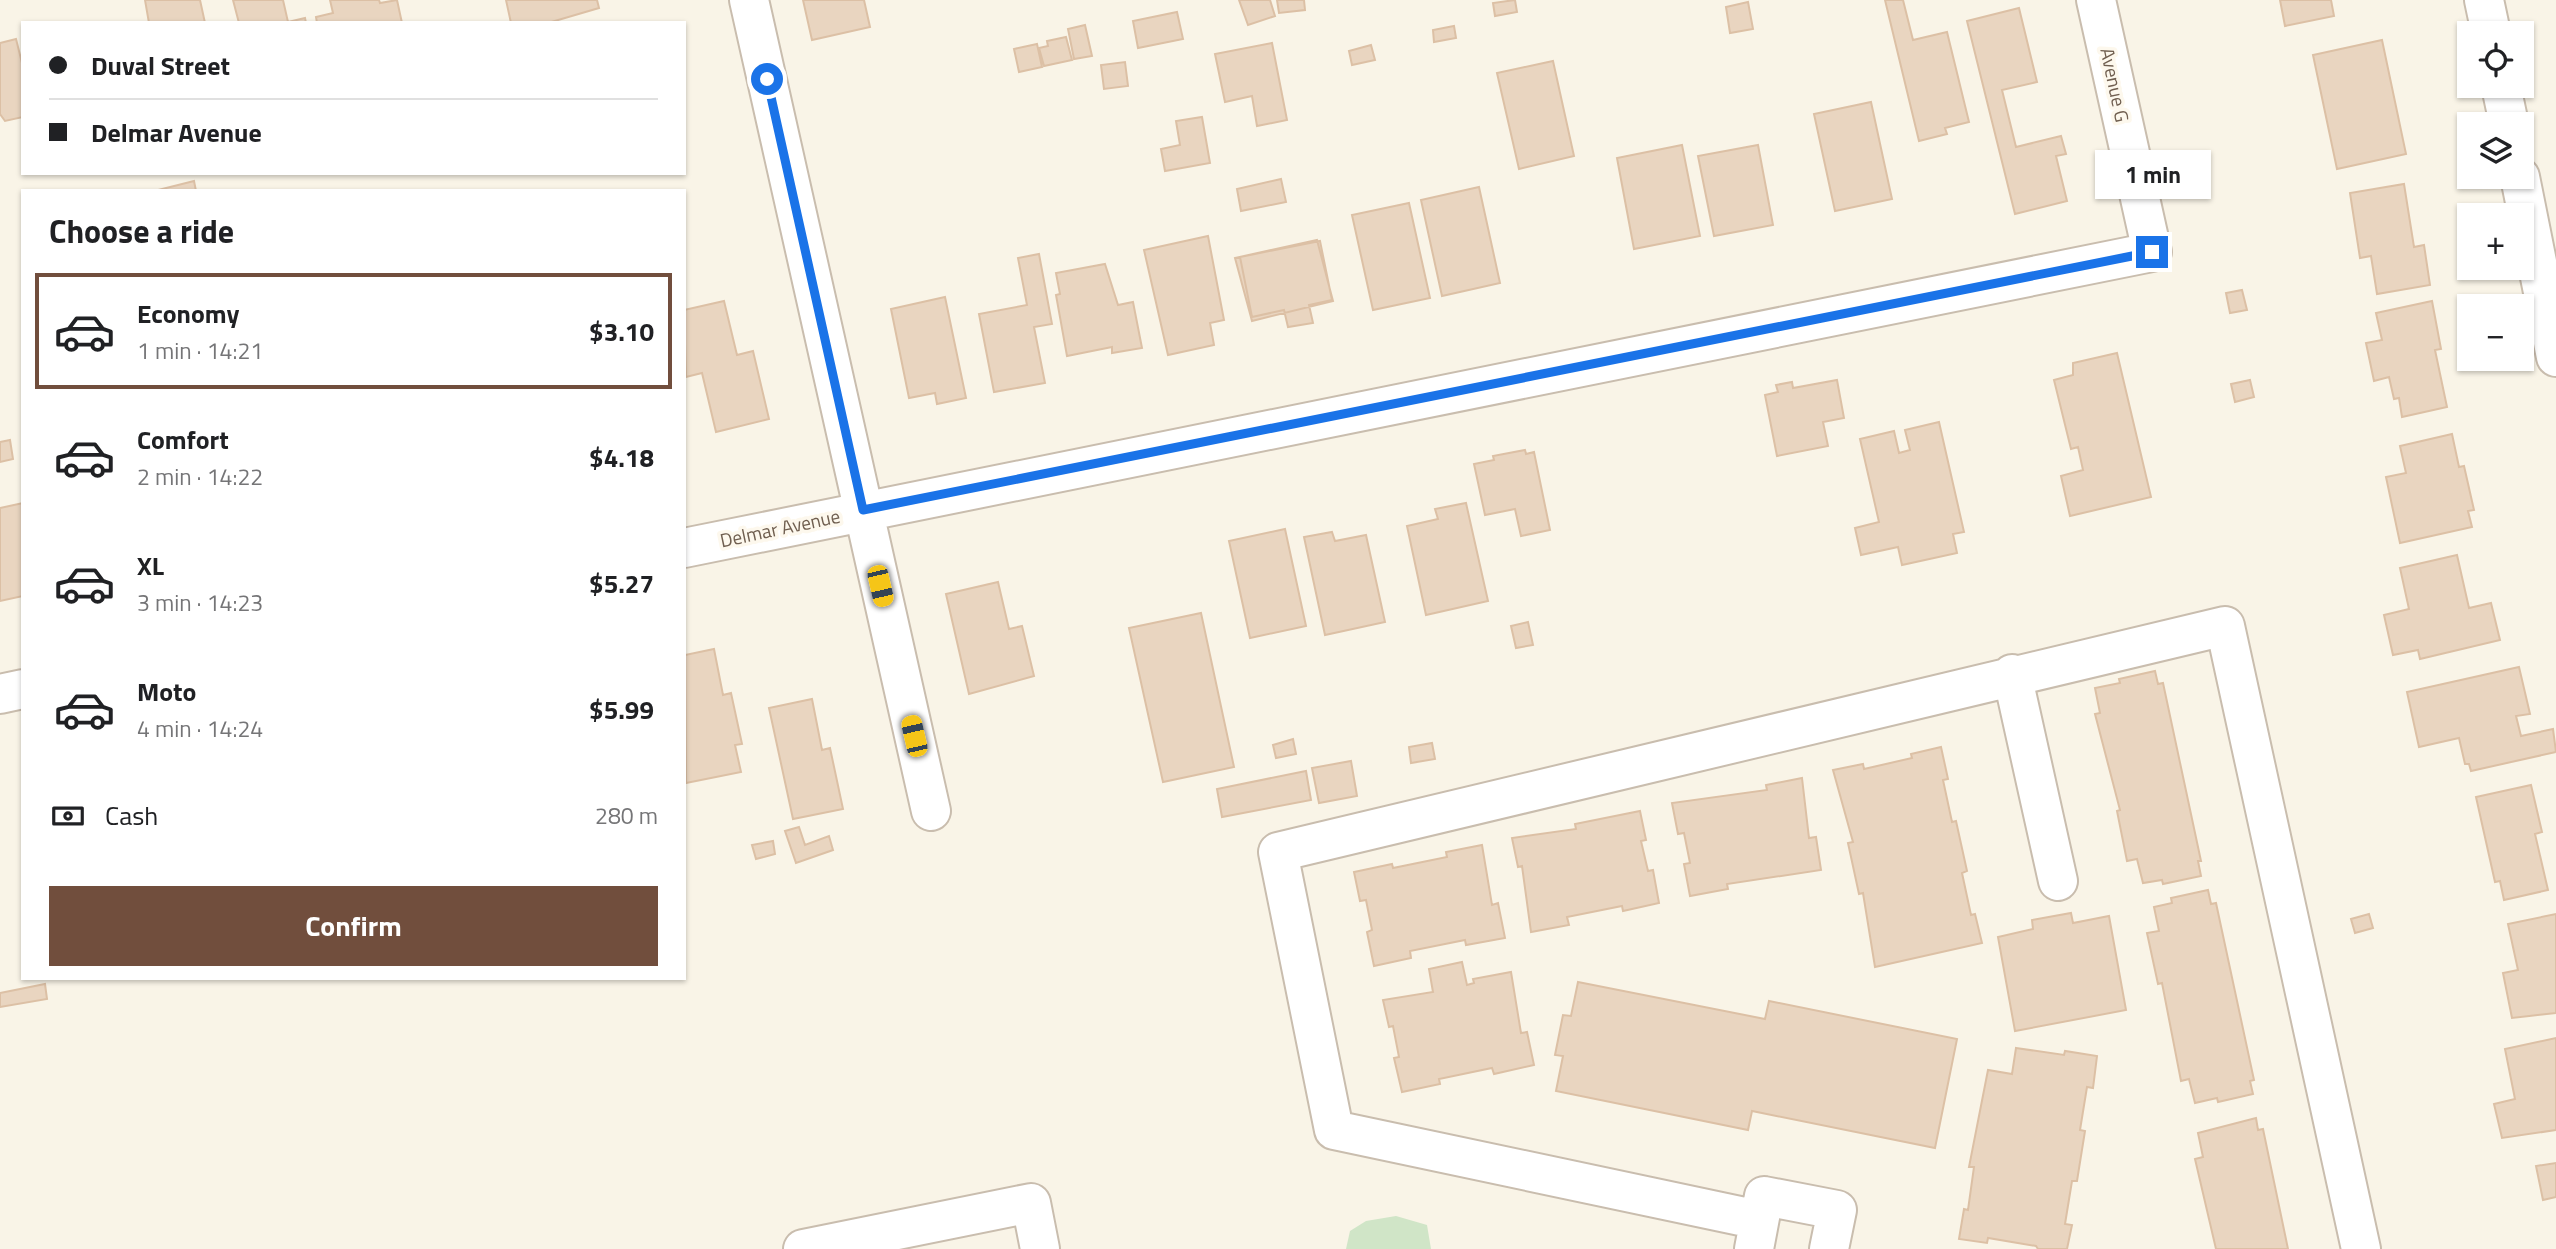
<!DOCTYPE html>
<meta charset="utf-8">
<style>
:root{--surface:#fff;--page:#f6f6f6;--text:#202124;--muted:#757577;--line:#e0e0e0;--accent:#714e3d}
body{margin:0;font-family:"Titillium Web",sans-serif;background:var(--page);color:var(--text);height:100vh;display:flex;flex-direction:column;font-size:26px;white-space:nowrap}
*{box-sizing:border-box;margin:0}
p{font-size:23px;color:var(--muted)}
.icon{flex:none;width:38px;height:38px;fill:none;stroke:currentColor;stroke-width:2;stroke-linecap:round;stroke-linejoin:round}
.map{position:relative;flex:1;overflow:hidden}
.panel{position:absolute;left:21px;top:189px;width:665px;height:791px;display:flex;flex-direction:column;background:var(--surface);border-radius:0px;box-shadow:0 2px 5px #0004}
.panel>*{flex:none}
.top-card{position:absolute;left:21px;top:21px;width:665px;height:154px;border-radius:0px;box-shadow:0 2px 5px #0004;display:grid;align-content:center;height:154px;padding:0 28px;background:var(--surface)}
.buttons{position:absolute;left:2457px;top:21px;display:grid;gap:14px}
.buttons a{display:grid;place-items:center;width:77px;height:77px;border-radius:0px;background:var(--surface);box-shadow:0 2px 5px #0004;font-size:35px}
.end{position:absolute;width:32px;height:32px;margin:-16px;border:9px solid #1a73e8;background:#fff;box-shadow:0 0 0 4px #fff}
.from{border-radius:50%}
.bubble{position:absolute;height:49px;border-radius:0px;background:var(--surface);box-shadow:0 2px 5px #0004;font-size:23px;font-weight:700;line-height:49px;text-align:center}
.car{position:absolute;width:21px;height:42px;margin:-21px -10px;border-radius:9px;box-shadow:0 0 5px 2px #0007;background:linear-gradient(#f5c518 24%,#345 0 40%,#f5c518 0 76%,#345 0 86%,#f5c518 0)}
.top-card b{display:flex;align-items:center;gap:24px;height:66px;font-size:26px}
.top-card b+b{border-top:2px solid var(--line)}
.top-card i{width:18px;height:18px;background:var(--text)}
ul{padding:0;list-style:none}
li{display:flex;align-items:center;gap:21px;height:116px;margin:0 14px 10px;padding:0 14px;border:4px solid transparent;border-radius:0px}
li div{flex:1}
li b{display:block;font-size:26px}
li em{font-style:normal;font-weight:700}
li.on{border-color:var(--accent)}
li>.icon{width:63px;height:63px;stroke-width:1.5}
h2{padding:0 28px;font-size:32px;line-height:84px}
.pay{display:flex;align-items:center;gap:18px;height:77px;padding:0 28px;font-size:26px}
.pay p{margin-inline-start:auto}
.button{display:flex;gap:14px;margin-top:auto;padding:14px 28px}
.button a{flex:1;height:80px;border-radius:0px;background:var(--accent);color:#fff;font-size:28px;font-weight:700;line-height:80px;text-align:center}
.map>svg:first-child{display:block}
.green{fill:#d0e5c7}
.building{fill:#e9d5c0;stroke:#dcc0a5;stroke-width:2}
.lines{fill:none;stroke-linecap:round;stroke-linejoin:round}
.minor-casing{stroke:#c9bdae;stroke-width:42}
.minor{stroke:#fff;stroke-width:38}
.route{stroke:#1a73e8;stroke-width:9}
.labels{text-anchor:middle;stroke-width:7;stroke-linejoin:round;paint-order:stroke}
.street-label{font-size:19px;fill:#6f5e4f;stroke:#fdf8ed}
</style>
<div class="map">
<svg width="2556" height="1249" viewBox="0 0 2556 1249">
<rect width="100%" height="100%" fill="#f9f4e7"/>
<path class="green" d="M 1396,1216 L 1427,1225 L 1431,1249 L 1346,1249 L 1350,1231 L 1366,1221 Z"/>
<path class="building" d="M 145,0 L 200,0 L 205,23 L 149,23 Z
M 233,0 L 283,0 L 288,22 L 305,18 L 306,23 L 239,23 Z
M 330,0 L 379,0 L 380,3 L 397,0 L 402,23 L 317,23 L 316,17 L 333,13 Z
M 506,0 L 597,0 L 599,8 L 548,23 L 511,23 Z
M 803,0 L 864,0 L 870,27 L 812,40 Z
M 1239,0 L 1270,0 L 1275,16 L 1248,25 Z
M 1277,0 L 1304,0 L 1305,10 L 1279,13 Z
M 1515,0 L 1517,12 L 1495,16 L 1493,3 Z
M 1885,0 L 1903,0 L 1913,40 L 1947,32 L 1969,122 L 1945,128 L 1947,134 L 1919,141 Z
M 2280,0 L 2331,0 L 2334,16 L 2285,26 Z
M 1748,2 L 1753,29 L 1730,33 L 1726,7 Z
M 2019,8 L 2037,82 L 2002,90 L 2016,147 L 2061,136 L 2066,154 L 2056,156 L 2067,201 L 2015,214 L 1967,21 Z
M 1177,12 L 1183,39 L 1138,48 L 1133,21 Z
M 1085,25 L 1092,56 L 1074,59 L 1068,29 Z
M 1454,26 L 1456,38 L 1434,42 L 1433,30 Z
M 1066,37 L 1072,60 L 1044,66 L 1039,48 L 1048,46 L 1047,41 Z
M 16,39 L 23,67 L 23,117 L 5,121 L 0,114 L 0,43 Z
M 2382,40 L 2406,154 L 2337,169 L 2313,55 Z
M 1272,43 L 1287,120 L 1257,126 L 1252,96 L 1225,102 L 1215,54 Z
M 1037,44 L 1042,67 L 1019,72 L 1014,49 Z
M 1371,45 L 1375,60 L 1352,65 L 1349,51 Z
M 1553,61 L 1574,156 L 1519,169 L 1497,73 Z
M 1125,62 L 1128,86 L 1104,89 L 1101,65 Z
M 1871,102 L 1892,199 L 1835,211 L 1814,114 Z
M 1202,117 L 1210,163 L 1165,171 L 1161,149 L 1180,145 L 1176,121 Z
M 1682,145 L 1700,236 L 1634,249 L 1617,158 Z
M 1758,145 L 1773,225 L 1714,236 L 1698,156 Z
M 1281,179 L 1286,202 L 1241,211 L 1237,189 Z
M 194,181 L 196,191 L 158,191 L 158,190 Z
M 2404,184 L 2414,247 L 2424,245 L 2430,285 L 2377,294 L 2371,256 L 2360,258 L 2350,193 Z
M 1479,187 L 1500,283 L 1442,296 L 1421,200 Z
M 1409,203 L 1430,298 L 1373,310 L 1352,215 Z
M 1208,236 L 1224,320 L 1210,323 L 1214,345 L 1168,355 L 1144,250 Z
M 1317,240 L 1333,301 L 1252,321 L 1235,258 Z
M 1320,241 L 1332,300 L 1309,305 L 1313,323 L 1288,327 L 1284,310 L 1252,317 L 1240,257 Z
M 1039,254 L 1052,324 L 1034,327 L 1045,383 L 994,392 L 979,314 L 1027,305 L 1018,258 Z
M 1105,264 L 1118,305 L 1133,302 L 1142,348 L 1112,353 L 1112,347 L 1067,356 L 1056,295 L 1060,294 L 1056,273 Z
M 2242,290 L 2247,310 L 2230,313 L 2226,293 Z
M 945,297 L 966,398 L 937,404 L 935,393 L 909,398 L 891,309 Z
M 724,301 L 737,355 L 753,351 L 769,419 L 716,432 L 702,373 L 686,377 L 684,310 Z
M 2432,301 L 2441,349 L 2435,350 L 2447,407 L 2402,417 L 2399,398 L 2394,399 L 2389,377 L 2374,381 L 2366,343 L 2382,340 L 2376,313 Z
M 2117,353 L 2151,497 L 2070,516 L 2061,476 L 2083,470 L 2078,447 L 2071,449 L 2054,380 L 2073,375 L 2073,363 Z
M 1837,380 L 1844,418 L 1823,422 L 1828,446 L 1777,456 L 1765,395 L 1778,392 L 1776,385 L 1792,382 L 1793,388 Z
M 2250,380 L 2254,397 L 2235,402 L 2231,384 Z
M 1939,422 L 1964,532 L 1953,534 L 1957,553 L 1902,565 L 1898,547 L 1861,555 L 1855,528 L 1879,522 L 1860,439 L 1894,431 L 1899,453 L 1910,450 L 1905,430 Z
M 2452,434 L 2459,467 L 2464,466 L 2474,510 L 2468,511 L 2472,527 L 2400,543 L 2386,477 L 2406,473 L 2400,446 Z
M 10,440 L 13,459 L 0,462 L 0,442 Z
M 1525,450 L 1526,454 L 1534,452 L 1550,530 L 1521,536 L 1515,509 L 1485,515 L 1474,464 L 1494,460 L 1493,456 Z
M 23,503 L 23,596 L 0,601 L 0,508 Z
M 1466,503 L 1488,601 L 1426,615 L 1407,526 L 1438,519 L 1435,509 Z
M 1285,529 L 1306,626 L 1250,638 L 1229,541 Z
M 1332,532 L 1335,541 L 1366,535 L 1385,622 L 1325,635 L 1304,537 Z
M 2457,555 L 2469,608 L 2491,603 L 2500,640 L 2420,659 L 2418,650 L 2393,655 L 2384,615 L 2409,609 L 2400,568 Z
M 998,582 L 1009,629 L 1022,626 L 1034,676 L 969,694 L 946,594 Z
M 1201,613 L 1234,767 L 1163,782 L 1129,628 Z
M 1528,622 L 1533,645 L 1516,648 L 1511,626 Z
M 714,649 L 723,695 L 731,693 L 742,744 L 735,745 L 741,772 L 686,783 L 685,655 Z
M 2519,667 L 2530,714 L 2516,716 L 2521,736 L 2553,729 L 2556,752 L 2471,771 L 2469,764 L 2465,764 L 2459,738 L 2419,747 L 2407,692 Z
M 2155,671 L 2158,684 L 2163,683 L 2201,861 L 2198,861 L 2201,876 L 2163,884 L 2162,880 L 2143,883 L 2137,859 L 2127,861 L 2117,811 L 2120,810 L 2095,714 L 2100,713 L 2095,688 L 2120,683 L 2119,679 Z
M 812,699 L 822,750 L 830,748 L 843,809 L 793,819 L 769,708 Z
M 1293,739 L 1296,754 L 1276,758 L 1273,745 Z
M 1432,743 L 1435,759 L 1411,763 L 1409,747 Z
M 1941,747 L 1948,779 L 1943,780 L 1952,822 L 1956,821 L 1967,871 L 1962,873 L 1971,915 L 1975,914 L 1982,943 L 1875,967 L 1863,893 L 1859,894 L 1848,843 L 1853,842 L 1833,770 L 1863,764 L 1864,769 L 1912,758 L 1911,754 Z
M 1351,761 L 1357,796 L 1319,803 L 1312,768 Z
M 1306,771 L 1311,800 L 1222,817 L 1217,789 Z
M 1802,778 L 1809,838 L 1816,837 L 1821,870 L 1727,884 L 1728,889 L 1690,896 L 1684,864 L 1690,863 L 1684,833 L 1678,834 L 1672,803 L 1767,790 L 1766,785 Z
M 2531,785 L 2542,832 L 2535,834 L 2548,890 L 2504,900 L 2500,881 L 2495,882 L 2476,797 Z
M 1640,811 L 1646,840 L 1641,841 L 1648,871 L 1653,870 L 1659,903 L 1623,911 L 1622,906 L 1567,917 L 1569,925 L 1531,932 L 1522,866 L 1518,867 L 1512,838 L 1576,829 L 1575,824 Z
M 799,827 L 805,845 L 829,836 L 833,850 L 796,863 L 785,831 Z
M 773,841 L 775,854 L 756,859 L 752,845 Z
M 1482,845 L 1492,905 L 1498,903 L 1505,938 L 1466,945 L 1465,940 L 1410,951 L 1411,958 L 1374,966 L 1367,932 L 1372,930 L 1366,900 L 1360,901 L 1354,872 L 1392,864 L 1393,868 L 1447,857 L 1446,852 Z
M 2208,890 L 2211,904 L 2216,903 L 2254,1080 L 2250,1081 L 2253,1094 L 2218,1102 L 2217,1098 L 2195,1103 L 2189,1079 L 2181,1081 L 2162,983 L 2158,984 L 2147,933 L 2159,931 L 2154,907 L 2172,903 L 2171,898 Z
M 2071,913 L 2073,923 L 2109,916 L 2126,1010 L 2015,1031 L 1998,937 L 2033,929 L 2032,920 Z
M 2369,914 L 2373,928 L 2355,933 L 2351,919 Z
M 2556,914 L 2556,1013 L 2512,1018 L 2503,973 L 2518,970 L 2508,924 Z
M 1462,962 L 1467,985 L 1474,983 L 1473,979 L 1511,972 L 1521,1033 L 1527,1032 L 1534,1065 L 1494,1074 L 1492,1068 L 1439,1079 L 1440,1084 L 1402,1092 L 1394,1058 L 1399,1057 L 1393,1026 L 1389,1027 L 1383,1000 L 1433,992 L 1429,969 Z
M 1578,982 L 1765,1019 L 1769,1001 L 1957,1039 L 1935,1148 L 1752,1111 L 1748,1130 L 1556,1091 L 1563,1056 L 1555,1055 L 1563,1015 L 1571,1016 Z
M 45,984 L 47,999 L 0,1007 L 0,993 Z
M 2556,1038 L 2556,1130 L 2502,1138 L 2494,1104 L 2515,1099 L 2505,1049 Z
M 2016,1048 L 2064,1055 L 2065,1051 L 2097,1056 L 2093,1088 L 2087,1087 L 2080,1130 L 2085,1131 L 2077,1181 L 2072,1181 L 2065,1224 L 2072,1225 L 2067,1249 L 2038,1249 L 2036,1246 L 1988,1238 L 1987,1243 L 1959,1239 L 1964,1209 L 1968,1210 L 1974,1167 L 1969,1167 L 1988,1070 L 2012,1074 Z
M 2256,1118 L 2258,1130 L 2263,1129 L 2288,1249 L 2216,1249 L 2195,1159 L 2203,1157 L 2198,1133 Z
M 2556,1163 L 2556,1197 L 2543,1200 L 2536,1166 Z"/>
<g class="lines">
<g class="minor-casing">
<path id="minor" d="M 749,0 L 931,811
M 2484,0 L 2491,33
M 2501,86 L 2509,124
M 2520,177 L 2556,357
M 684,548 L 2152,252 L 2096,0
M 2012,674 L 2058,881
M 0,694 L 23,689
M 1759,1220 L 1334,1130 L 1278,852 L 2225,626 L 2361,1249
M 803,1249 L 1031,1203 L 1040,1249
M 1754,1249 L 1764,1196 L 1837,1210 L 1829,1249"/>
</g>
<use href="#minor" class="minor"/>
</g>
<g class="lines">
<path class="route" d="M 767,79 L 863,510 L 2152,252"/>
</g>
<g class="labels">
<g class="street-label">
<text transform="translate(2115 85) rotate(78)" y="7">Avenue G</text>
<text transform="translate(780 528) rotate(-12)" y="7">Delmar Avenue</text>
</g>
</g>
</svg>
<div class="buttons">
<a><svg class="icon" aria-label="locate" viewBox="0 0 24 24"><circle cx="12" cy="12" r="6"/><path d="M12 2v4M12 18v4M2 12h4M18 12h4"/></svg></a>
<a><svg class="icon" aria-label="layers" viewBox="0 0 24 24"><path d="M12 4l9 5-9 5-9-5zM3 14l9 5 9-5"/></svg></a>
<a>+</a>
<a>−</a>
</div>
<i class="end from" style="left:767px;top:79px"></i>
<i class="end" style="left:2152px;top:252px"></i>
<div class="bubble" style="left:2095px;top:150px;width:116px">1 min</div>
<i class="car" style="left:880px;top:586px;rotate:167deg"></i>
<i class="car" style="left:914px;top:736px;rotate:347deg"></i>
<div class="top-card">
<b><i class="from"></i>Duval Street</b>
<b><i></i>Delmar Avenue</b>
</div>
<section class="panel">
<h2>Choose a ride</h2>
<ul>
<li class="on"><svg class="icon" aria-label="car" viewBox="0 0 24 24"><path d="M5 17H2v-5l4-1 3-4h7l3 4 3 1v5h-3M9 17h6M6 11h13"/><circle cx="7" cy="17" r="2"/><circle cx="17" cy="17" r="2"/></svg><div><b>Economy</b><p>1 min · 14:21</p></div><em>$3.10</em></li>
<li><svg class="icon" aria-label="car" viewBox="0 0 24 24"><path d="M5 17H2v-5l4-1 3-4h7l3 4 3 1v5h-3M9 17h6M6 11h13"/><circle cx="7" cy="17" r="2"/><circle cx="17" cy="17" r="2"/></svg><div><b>Comfort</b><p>2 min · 14:22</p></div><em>$4.18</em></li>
<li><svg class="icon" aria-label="car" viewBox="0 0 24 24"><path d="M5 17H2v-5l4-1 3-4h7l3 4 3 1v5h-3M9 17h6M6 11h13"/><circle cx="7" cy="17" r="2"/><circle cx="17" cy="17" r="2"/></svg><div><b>XL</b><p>3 min · 14:23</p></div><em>$5.27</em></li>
<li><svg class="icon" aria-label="car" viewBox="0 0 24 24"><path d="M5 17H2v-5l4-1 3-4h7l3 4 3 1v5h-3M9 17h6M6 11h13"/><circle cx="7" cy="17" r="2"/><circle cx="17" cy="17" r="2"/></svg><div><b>Moto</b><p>4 min · 14:24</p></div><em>$5.99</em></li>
</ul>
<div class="pay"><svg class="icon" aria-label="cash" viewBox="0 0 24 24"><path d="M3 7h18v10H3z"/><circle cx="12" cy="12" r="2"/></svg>Cash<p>280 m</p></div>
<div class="button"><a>Confirm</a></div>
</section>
</div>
